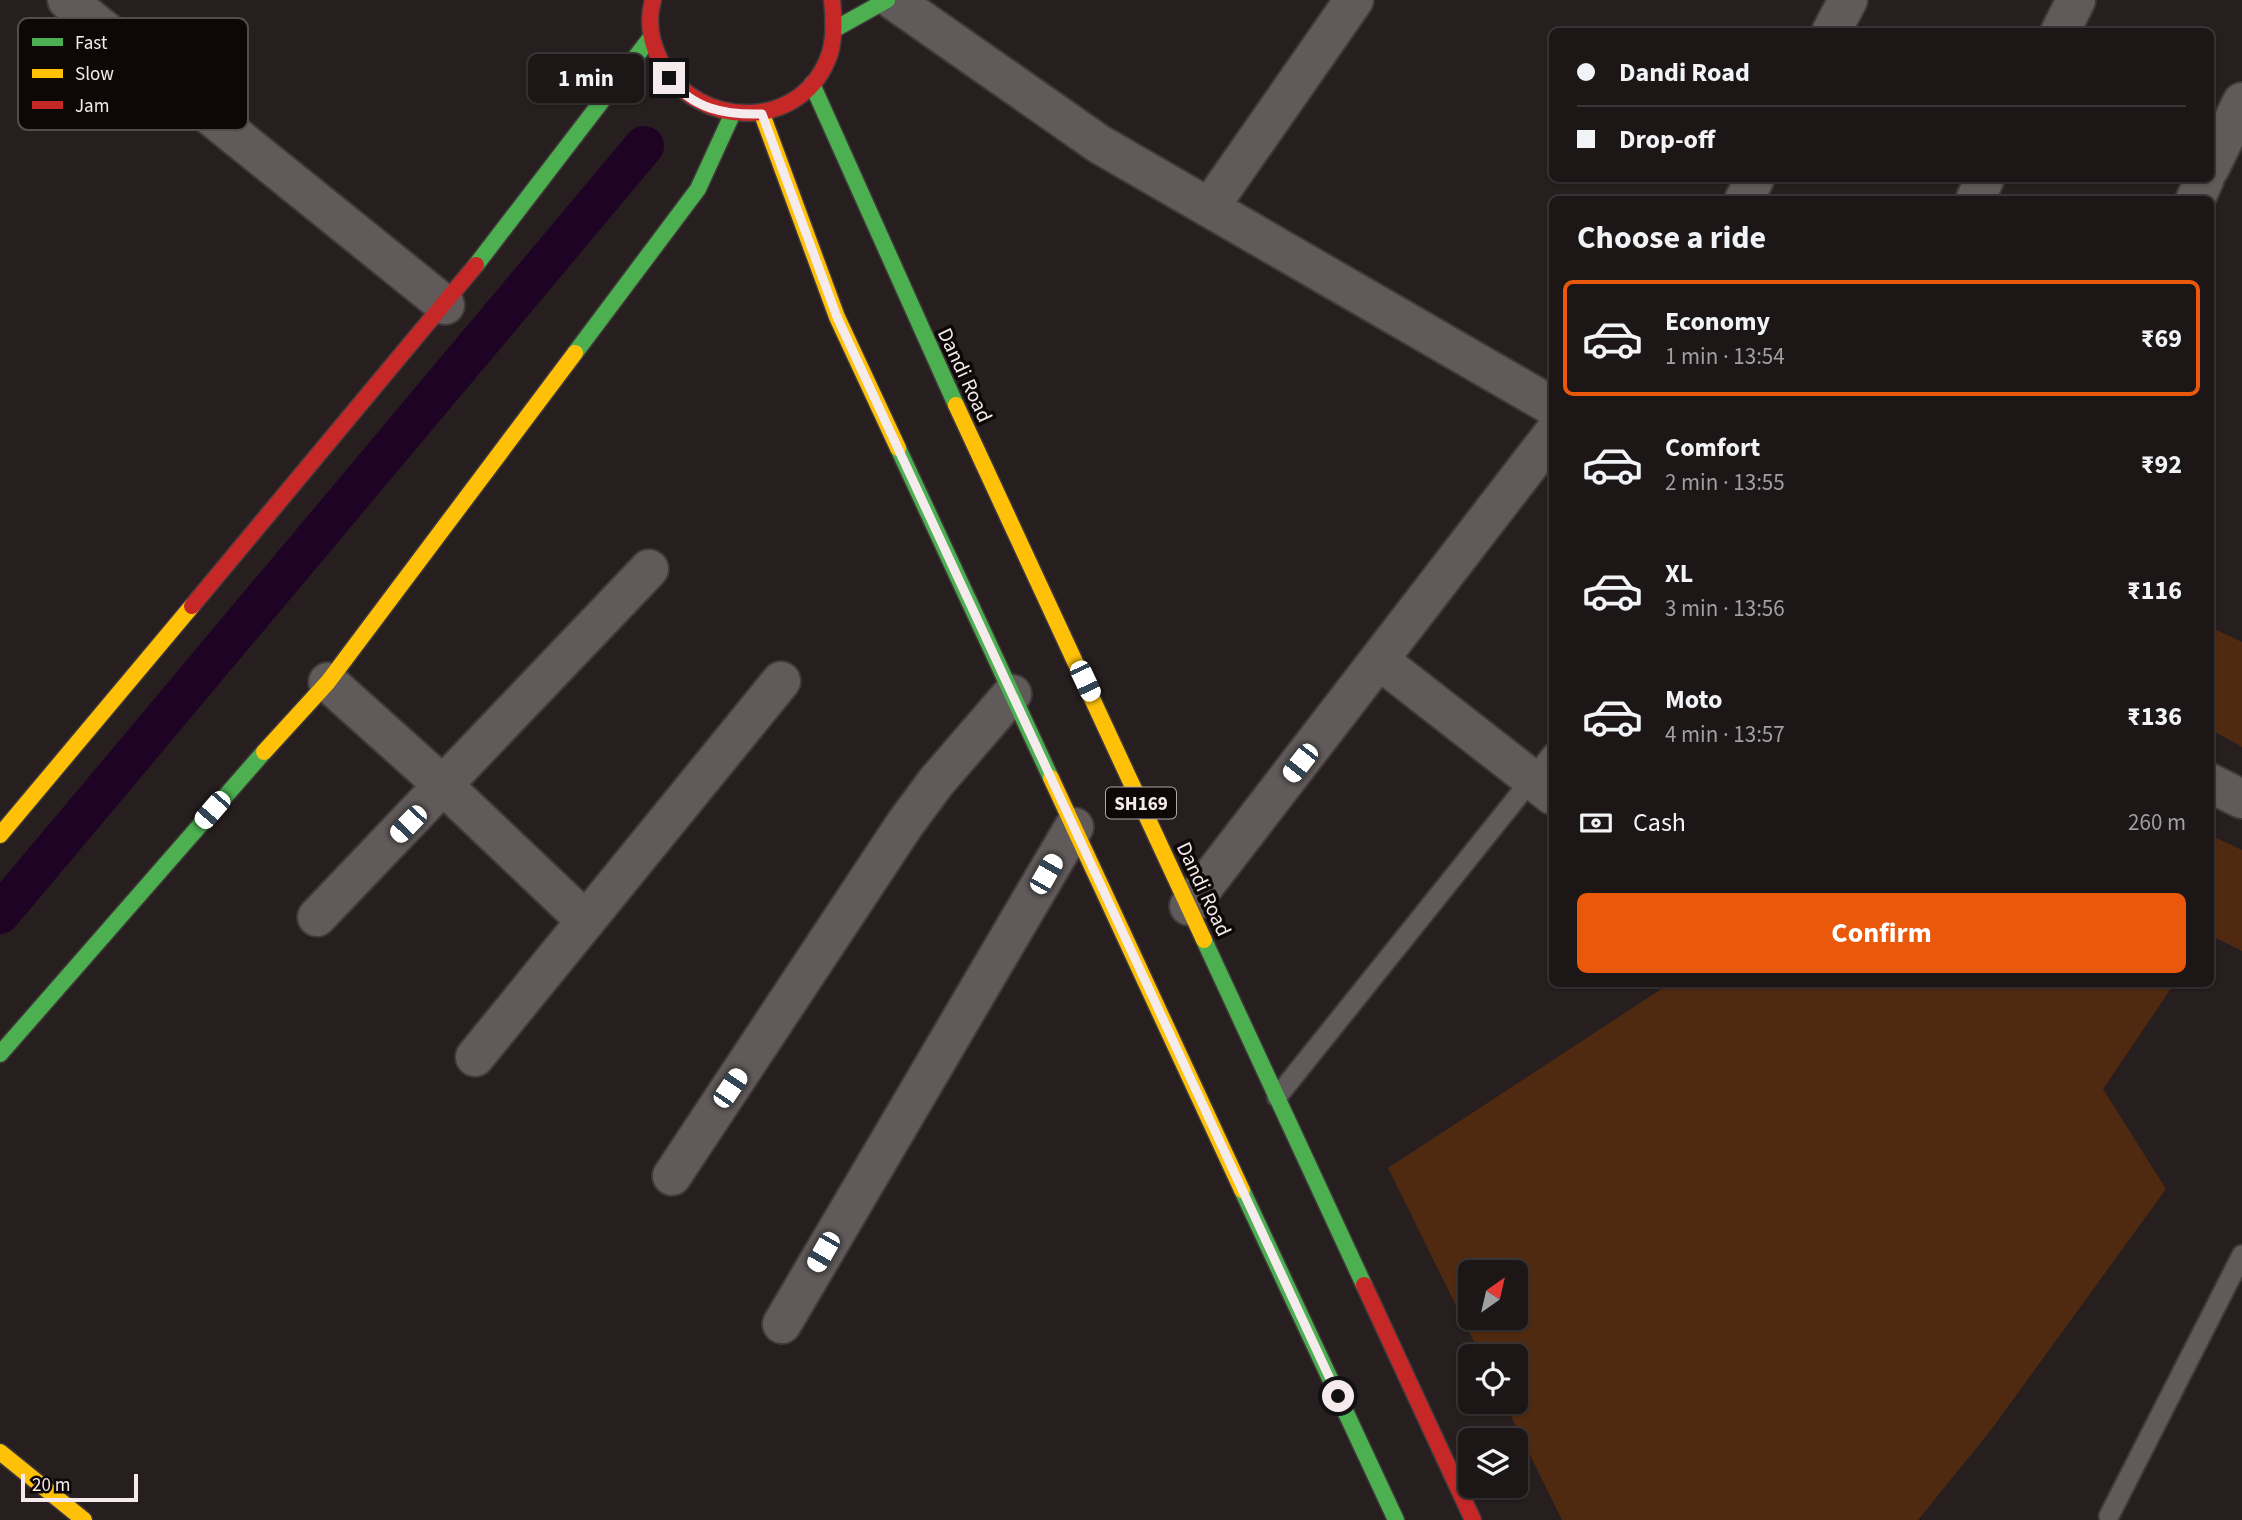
<!DOCTYPE html>
<meta charset="utf-8">
<style>
:root{--surface:#1c1617;--page:#251f20;--text:#f1f3f6;--muted:#a09fa1;--line:#3a3536;--accent:#ea580c}
body{margin:0;font-family:"Source Sans 3",sans-serif;background:var(--page);color:var(--text);height:100vh;display:flex;flex-direction:column;font-size:26px;white-space:nowrap}
*{box-sizing:border-box;margin:0}
p{font-size:23px;color:var(--muted)}
.icon{flex:none;width:38px;height:38px;fill:none;stroke:currentColor;stroke-width:2;stroke-linecap:round;stroke-linejoin:round}
.map{position:relative;flex:1;overflow:hidden}
.drawer{position:absolute;left:1549px;top:196px;width:665px;height:791px;display:flex;flex-direction:column;background:var(--surface);border-radius:10px;box-shadow:0 2px 5px #0004,0 0 0 2px var(--line)}
.drawer>*{flex:none}
.top-card{position:absolute;left:1549px;top:28px;width:665px;height:154px;border-radius:10px;box-shadow:0 2px 5px #0004,0 0 0 2px var(--line);display:grid;align-content:center;height:154px;padding:0 28px;background:var(--surface)}
.needle{width:46px;rotate:34deg}
.controls{position:absolute;left:1458px;top:1260px;display:grid;gap:14px}
.controls a{display:grid;place-items:center;width:70px;height:70px;border-radius:10px;background:var(--surface);box-shadow:0 2px 5px #0004,0 0 0 2px var(--line);font-size:35px}
.scale{position:absolute;left:21px;bottom:18px;width:117px;box-sizing:border-box;padding-left:7px;border:4px solid #f5eaec;border-top:0;font-size:19px;line-height:24px;white-space:nowrap;color:#f5eaec;-webkit-text-stroke:5px #0d0708;paint-order:stroke}
.end{position:absolute;width:32px;height:32px;margin:-16px;border:9px solid #f5eaec;background:#111;box-shadow:0 0 0 4px #111}
.from{border-radius:50%}
.bubble{position:absolute;height:49px;border-radius:10px;background:var(--surface);box-shadow:0 2px 5px #0004,0 0 0 2px var(--line);font-size:23px;font-weight:700;line-height:49px;text-align:center}
.car{position:absolute;width:21px;height:42px;margin:-21px -10px;border-radius:9px;box-shadow:0 0 5px 2px #0007;background:linear-gradient(#fff 24%,#345 0 40%,#fff 0 76%,#345 0 86%,#fff 0)}
.top-card b{display:flex;align-items:center;gap:24px;height:66px;font-size:26px}
.top-card b+b{border-top:2px solid var(--line)}
.top-card i{width:18px;height:18px;background:var(--text)}
ul{padding:0;list-style:none}
li{display:flex;align-items:center;gap:21px;height:116px;margin:0 14px 10px;padding:0 14px;border:4px solid transparent;border-radius:10px}
li div{flex:1}
li b{display:block;font-size:26px}
li em{font-style:normal;font-weight:700}
li.active{border-color:var(--accent)}
li>.icon{width:63px;height:63px;stroke-width:1.5}
h2{padding:0 28px;font-size:32px;line-height:84px}
.pay{display:flex;align-items:center;gap:18px;height:77px;padding:0 28px;font-size:26px}
.pay p{margin-inline-start:auto}
.action{display:flex;gap:14px;margin-top:auto;padding:14px 28px}
.action a{flex:1;height:80px;border-radius:10px;background:var(--accent);color:#fff;font-size:28px;font-weight:700;line-height:80px;text-align:center}
.map>svg:first-child{display:block}
.green{fill:#502a10;fill-rule:evenodd}
.lines{fill:none;stroke-linecap:round;stroke-linejoin:round}
.canal{stroke:#1f0324;stroke-width:40}
.lane-casing{stroke:#40393a;stroke-width:23}
.street-casing{stroke:#40393a;stroke-width:42}
.fast-casing{stroke:#40393a;stroke-width:19}
.slow-casing{stroke:#40393a;stroke-width:19}
.jam-casing{stroke:#40393a;stroke-width:19}
.lane{stroke:#605a5a;stroke-width:19}
.street{stroke:#605a5a;stroke-width:38}
.fast{stroke:#4caf50;stroke-width:16}
.slow{stroke:#ffc107;stroke-width:16}
.jam{stroke:#c62828;stroke-width:16}
.route{stroke:#f5eaec;stroke-width:9}
.labels{text-anchor:middle;stroke-width:7;stroke-linejoin:round;paint-order:stroke}
.shield{fill:#0d0708;stroke:#afa6a8;stroke-width:2}
.shield-label{font-size:19px;font-weight:bold;fill:#f5eaec}
.street-label{font-size:21px;fill:#f5eaec;stroke:#0d0708}
.key{fill:#0d0708;stroke:#534b4c;stroke-width:2}
.key-label{font-size:19px;fill:#f5eaec}
</style>
<div class="map">
<svg width="2242" height="1520" viewBox="0 0 2242 1520">
<rect width="100%" height="100%" fill="#261e1f"/>
<path class="green" d="M 2210,627 L 2242,642 L 2242,747 L 2210,729 Z
M 2210,835 L 2242,850 L 2242,951 L 2210,935 Z
M 1669,984 L 2174,984 L 2103,1089 L 2166,1189 L 1991,1430 L 1918,1520 L 1562,1520 L 1504,1402 L 1516,1402 L 1516,1356 L 1481,1356 L 1388,1168 ZM 1516,1272 L 1516,1318 L 1470,1318 L 1470,1272 Z"/>
<g class="lines">
<path class="canal" d="M 0,914 L 644,146"/>
<g class="lane-casing">
<path id="lane" d="M 1277,1097 L 1552,754
M 2109,1516 L 2242,1255"/>
</g>
<g class="street-casing">
<path id="street" d="M 67,0 L 445,305
M 893,0 L 1099,144 L 1552,406
M 1831,32 L 1848,0
M 2060,32 L 2076,0
M 2210,168 L 2242,102
M 1744,200 L 1755,178
M 1975,200 L 1985,178
M 2195,200 L 2205,178
M 1209,208 L 1354,0
M 1379,660 L 1552,795
M 328,682 L 445,787 L 586,921
M 2210,783 L 2242,799
M 1189,906 L 1552,435
M 317,917 L 649,569
M 475,1057 L 781,681
M 672,1176 L 905,824 L 936,782 L 1012,694
M 782,1324 L 1074,827"/>
</g>
<g class="fast-casing">
<path id="fast" d="M 835,29 L 887,0
M 812,84 L 956,405
M 476,265 L 651,37
M 575,353 L 698,189 L 732,115
M 898,448 L 1051,778
M 1204,940 L 1364,1285
M 0,1054 L 264,752
M 1242,1190 L 1396,1520"/>
</g>
<g class="slow-casing">
<path id="slow" d="M 762,114 L 837,317 L 898,448
M 956,405 L 1204,940
M 264,752 L 328,682 L 575,353
M 1051,778 L 1242,1190
M 0,835 L 192,606
M 0,1452 L 84,1520"/>
</g>
<g class="jam-casing">
<path id="jam" d="M 653,0 C 647,21 651,43 661,62 C 697,131 804,132 830,53 C 835,36 834,18 832,0
M 192,606 L 476,265
M 1364,1285 L 1473,1520"/>
</g>
<use href="#lane" class="lane"/>
<use href="#street" class="street"/>
<use href="#fast" class="fast"/>
<use href="#slow" class="slow"/>
<use href="#jam" class="jam"/>
</g>
<g class="lines">
<path class="route" d="M 669,78 C 693,109 724,115 762,114 L 837,317 L 1338,1396"/>
</g>
<g class="labels">
<rect class="shield" x="1106" y="787.5" width="70" height="31" rx="5"/>
<g class="shield-label">
<text x="1141" y="810">SH169</text>
</g>
<g class="street-label">
<text transform="translate(965 375) rotate(65)" y="7">Dandi Road</text>
<text transform="translate(1204 889) rotate(65)" y="7">Dandi Road</text>
</g>
</g>
<rect x="18" y="18" width="230" height="112" rx="10" class="key"/>
<rect x="32" y="38" width="31" height="8" fill="#4caf50"/>
<rect x="32" y="69" width="31" height="9" fill="#ffc107"/>
<rect x="32" y="101" width="31" height="8" fill="#c62828"/>
<g class="key-label">
<text x="75" y="49">Fast</text>
<text x="75" y="80">Slow</text>
<text x="75" y="112">Jam</text>
</g>
</svg>
<div class="controls">
<a><svg class="needle" viewBox="-14 -14 28 28"><path d="M0-13l5 13h-10z" fill="#e53935"/><path d="M0 13l5-13h-10z" fill="#a09fa1"/></svg></a>
<a><svg class="icon" aria-label="locate" viewBox="0 0 24 24"><circle cx="12" cy="12" r="6"/><path d="M12 2v4M12 18v4M2 12h4M18 12h4"/></svg></a>
<a><svg class="icon" aria-label="layers" viewBox="0 0 24 24"><path d="M12 4l9 5-9 5-9-5zM3 14l9 5 9-5"/></svg></a>
</div>
<div class="scale">20 m</div>
<i class="end from" style="left:1338px;top:1396px"></i>
<i class="end" style="left:669px;top:78px"></i>
<div class="bubble" style="left:528px;top:54px;width:116px">1 min</div>
<i class="car" style="left:1085px;top:681px;rotate:155deg"></i>
<i class="car" style="left:1300px;top:763px;rotate:218deg"></i>
<i class="car" style="left:212px;top:810px;rotate:221deg"></i>
<i class="car" style="left:408px;top:824px;rotate:224deg"></i>
<i class="car" style="left:1046px;top:874px;rotate:30deg"></i>
<i class="car" style="left:730px;top:1088px;rotate:34deg"></i>
<i class="car" style="left:823px;top:1252px;rotate:210deg"></i>
<div class="top-card">
<b><i class="from"></i>Dandi Road</b>
<b><i></i>Drop-off</b>
</div>
<section class="drawer">
<h2>Choose a ride</h2>
<ul>
<li class="active"><svg class="icon" aria-label="car" viewBox="0 0 24 24"><path d="M5 17H2v-5l4-1 3-4h7l3 4 3 1v5h-3M9 17h6M6 11h13"/><circle cx="7" cy="17" r="2"/><circle cx="17" cy="17" r="2"/></svg><div><b>Economy</b><p>1 min · 13:54</p></div><em>₹69</em></li>
<li><svg class="icon" aria-label="car" viewBox="0 0 24 24"><path d="M5 17H2v-5l4-1 3-4h7l3 4 3 1v5h-3M9 17h6M6 11h13"/><circle cx="7" cy="17" r="2"/><circle cx="17" cy="17" r="2"/></svg><div><b>Comfort</b><p>2 min · 13:55</p></div><em>₹92</em></li>
<li><svg class="icon" aria-label="car" viewBox="0 0 24 24"><path d="M5 17H2v-5l4-1 3-4h7l3 4 3 1v5h-3M9 17h6M6 11h13"/><circle cx="7" cy="17" r="2"/><circle cx="17" cy="17" r="2"/></svg><div><b>XL</b><p>3 min · 13:56</p></div><em>₹116</em></li>
<li><svg class="icon" aria-label="car" viewBox="0 0 24 24"><path d="M5 17H2v-5l4-1 3-4h7l3 4 3 1v5h-3M9 17h6M6 11h13"/><circle cx="7" cy="17" r="2"/><circle cx="17" cy="17" r="2"/></svg><div><b>Moto</b><p>4 min · 13:57</p></div><em>₹136</em></li>
</ul>
<div class="pay"><svg class="icon" aria-label="cash" viewBox="0 0 24 24"><path d="M3 7h18v10H3z"/><circle cx="12" cy="12" r="2"/></svg>Cash<p>260 m</p></div>
<div class="action"><a>Confirm</a></div>
</section>
</div>
